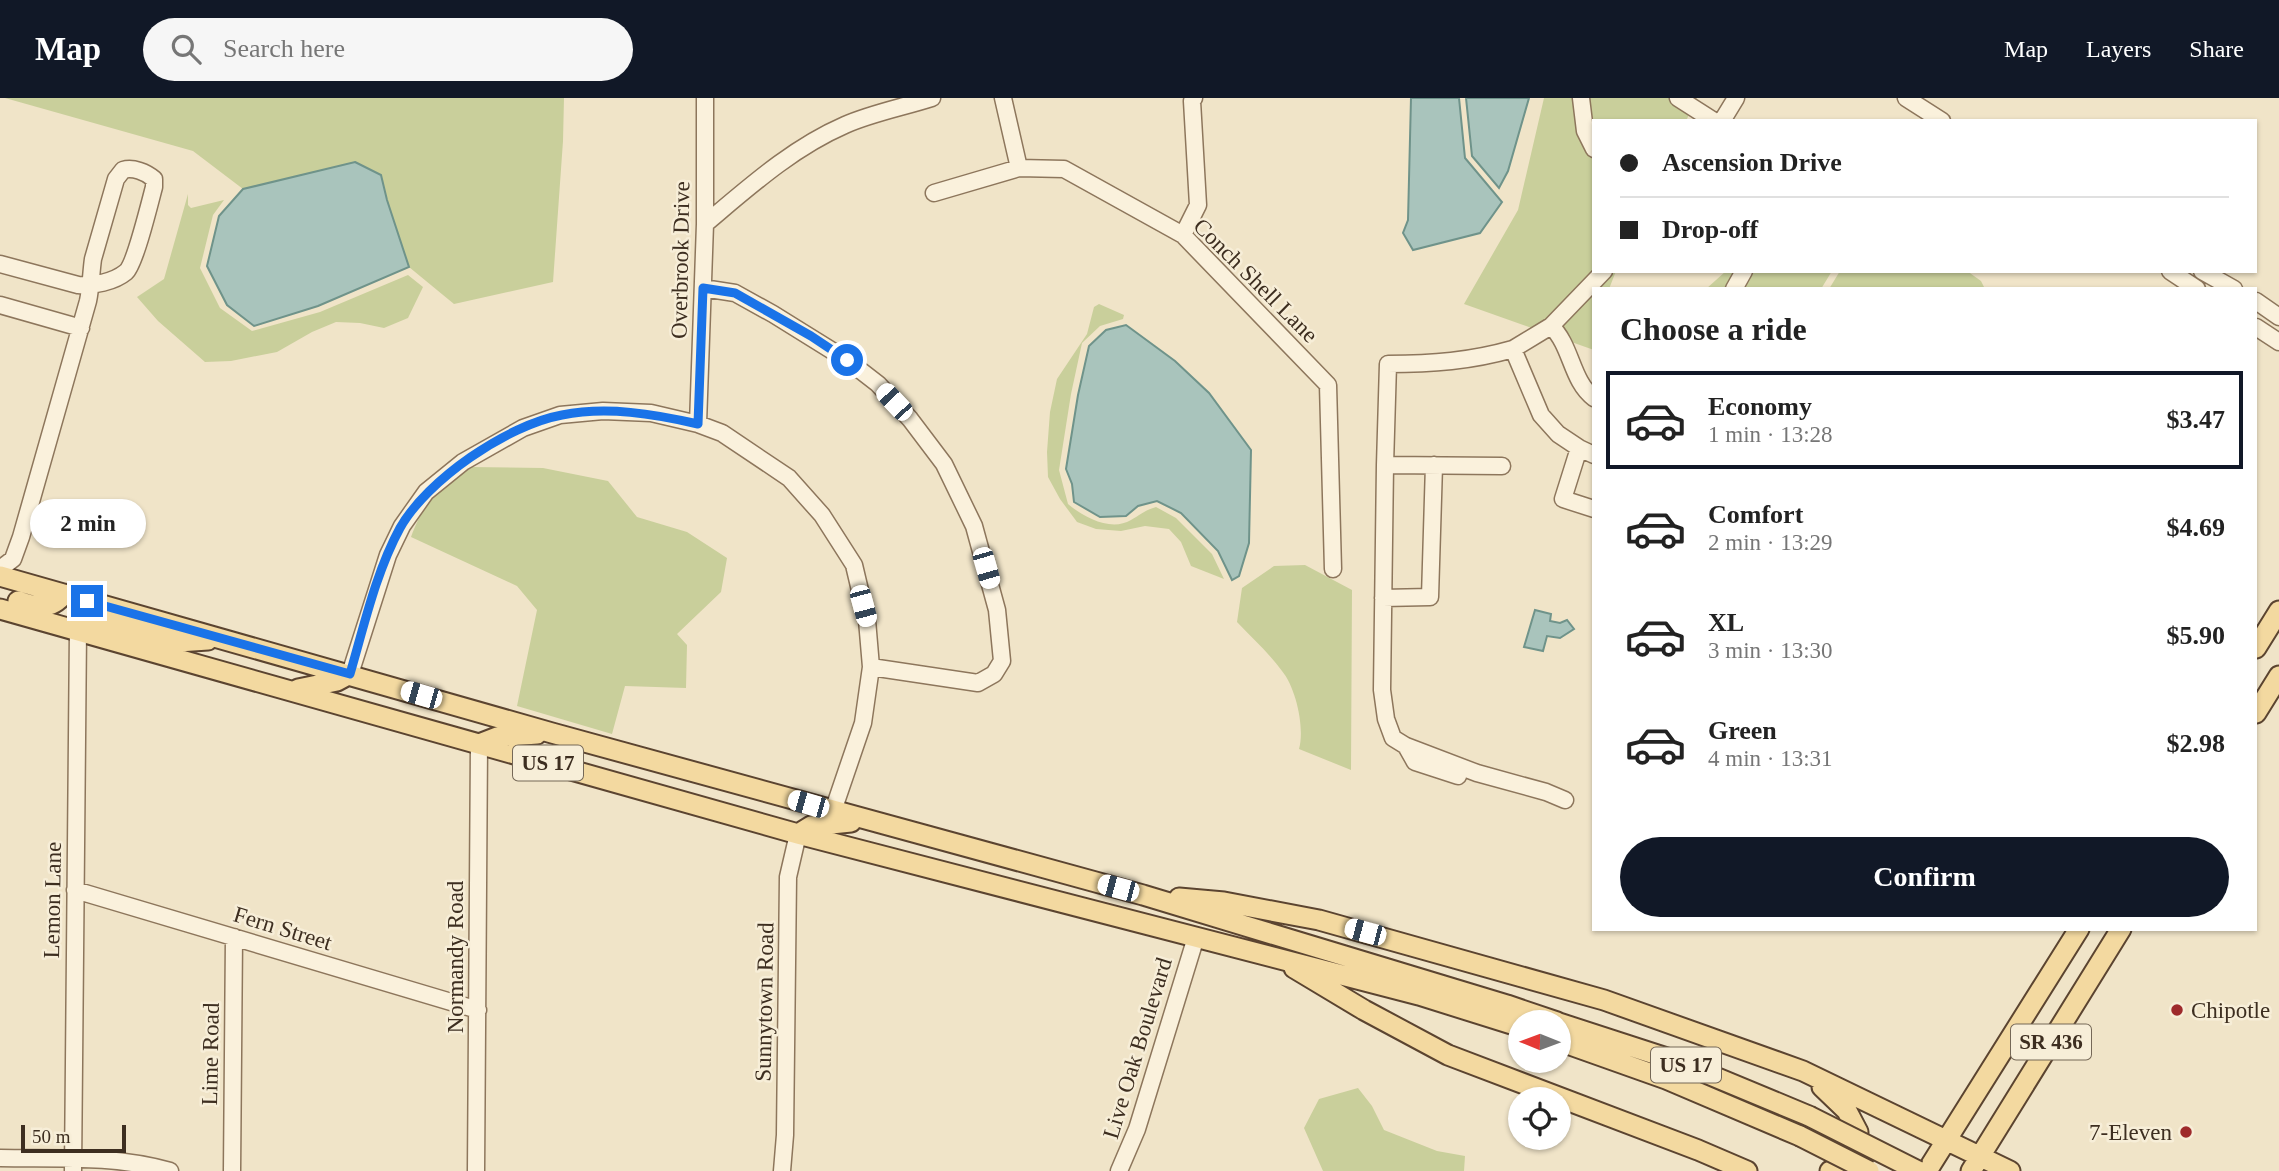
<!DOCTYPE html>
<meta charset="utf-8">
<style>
:root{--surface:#fff;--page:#f6f6f6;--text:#222;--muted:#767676;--line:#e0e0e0;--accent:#111827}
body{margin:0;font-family:Georgia,serif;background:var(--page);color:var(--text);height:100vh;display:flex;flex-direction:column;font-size:26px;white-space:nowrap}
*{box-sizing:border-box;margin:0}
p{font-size:23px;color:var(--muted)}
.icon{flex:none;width:38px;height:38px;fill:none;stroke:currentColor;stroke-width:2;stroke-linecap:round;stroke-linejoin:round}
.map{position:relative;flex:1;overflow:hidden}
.sheet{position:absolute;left:1592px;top:189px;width:665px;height:644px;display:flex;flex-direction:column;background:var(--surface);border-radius:0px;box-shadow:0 2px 5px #0004}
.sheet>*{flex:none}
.top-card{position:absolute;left:1592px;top:21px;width:665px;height:154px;border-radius:0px;box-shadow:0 2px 5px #0004;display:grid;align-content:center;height:154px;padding:0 28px;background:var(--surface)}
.needle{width:46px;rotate:271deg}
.controls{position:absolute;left:1508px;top:912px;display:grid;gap:14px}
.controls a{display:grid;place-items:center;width:63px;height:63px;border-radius:50%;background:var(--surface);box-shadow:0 2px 5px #0004;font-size:35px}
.scale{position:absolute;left:21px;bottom:18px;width:105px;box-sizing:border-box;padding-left:7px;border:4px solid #3d2e20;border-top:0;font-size:19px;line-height:24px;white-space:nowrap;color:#3d2e20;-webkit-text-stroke:5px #f7eed8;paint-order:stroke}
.end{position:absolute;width:32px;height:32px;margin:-16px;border:9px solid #1a73e8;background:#fff;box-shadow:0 0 0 4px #fff}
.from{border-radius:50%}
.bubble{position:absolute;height:49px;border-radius:24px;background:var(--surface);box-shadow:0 2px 5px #0004;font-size:23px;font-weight:700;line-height:49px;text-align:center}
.car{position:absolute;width:21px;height:42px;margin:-21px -10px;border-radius:9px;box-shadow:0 0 5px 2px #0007;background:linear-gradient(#fff 24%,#345 0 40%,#fff 0 76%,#345 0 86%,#fff 0)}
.top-card b{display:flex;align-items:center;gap:24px;height:66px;font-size:26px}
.top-card b+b{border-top:2px solid var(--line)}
.top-card i{width:18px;height:18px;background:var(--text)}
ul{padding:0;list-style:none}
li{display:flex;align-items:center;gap:21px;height:98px;margin:0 14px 10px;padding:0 14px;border:4px solid transparent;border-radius:0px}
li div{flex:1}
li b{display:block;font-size:26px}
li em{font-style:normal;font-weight:700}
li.selected{border-color:var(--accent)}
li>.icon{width:63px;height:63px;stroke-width:1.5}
h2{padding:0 28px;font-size:32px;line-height:84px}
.primary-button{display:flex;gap:14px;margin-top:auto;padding:14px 28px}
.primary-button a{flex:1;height:80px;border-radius:42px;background:var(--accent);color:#fff;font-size:28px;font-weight:700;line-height:80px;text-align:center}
header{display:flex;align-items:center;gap:42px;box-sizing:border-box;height:98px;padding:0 35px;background:var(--accent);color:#fff}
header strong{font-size:33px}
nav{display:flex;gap:38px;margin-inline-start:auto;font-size:24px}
.search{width:490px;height:63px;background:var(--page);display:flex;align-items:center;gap:18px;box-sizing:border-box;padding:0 24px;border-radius:38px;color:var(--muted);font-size:26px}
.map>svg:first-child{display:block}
.green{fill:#c9cf9b}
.water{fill:#a9c4bc;stroke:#6f938a;stroke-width:2}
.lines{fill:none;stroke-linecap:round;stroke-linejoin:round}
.minor-casing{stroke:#8d765c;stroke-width:19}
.major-casing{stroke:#5b4430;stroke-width:23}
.minor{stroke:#faf1dc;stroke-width:16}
.major{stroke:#f3d9a0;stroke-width:19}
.major-bridge-casing{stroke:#5b4430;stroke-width:23;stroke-linecap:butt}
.major-bridge{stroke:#f3d9a0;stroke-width:19}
.route{stroke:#1a73e8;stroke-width:9}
.poi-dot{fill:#9e2a2b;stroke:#f7eed8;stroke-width:2.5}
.labels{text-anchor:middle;stroke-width:5;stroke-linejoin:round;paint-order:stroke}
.shield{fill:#f7eed8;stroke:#756857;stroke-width:2}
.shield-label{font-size:21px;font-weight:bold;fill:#3d2e20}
.street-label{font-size:23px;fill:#3d2e20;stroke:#f7eed8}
.poi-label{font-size:23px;fill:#3d2e20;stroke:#f7eed8;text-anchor:start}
</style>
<header>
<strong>Map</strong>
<div class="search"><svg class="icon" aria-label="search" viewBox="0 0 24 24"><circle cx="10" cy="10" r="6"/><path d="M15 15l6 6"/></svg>Search here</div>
<nav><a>Map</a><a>Layers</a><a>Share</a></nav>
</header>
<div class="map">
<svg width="2279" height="1073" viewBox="0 0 2279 1073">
<rect width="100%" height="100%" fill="#f0e4c8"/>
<path class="green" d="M 5,0 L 564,0 L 563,43 L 553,184 L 454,206 L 409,169 L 387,102 L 381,77 L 355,64 L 243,91 L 193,53 Z
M 1544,0 L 1697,0 L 1686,23 L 1594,23 L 1594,173 L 1616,173 L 1609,191 L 1594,191 L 1594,252 L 1464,206 L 1518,112 Z
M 188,96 L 188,107 L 191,110 L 224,102 L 213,117 L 200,170 L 220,210 L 252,233 L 320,214 L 408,177 L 423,189 L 408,220 L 384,230 L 360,225 L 336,224 L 312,234 L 277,254 L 231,263 L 205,264 L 158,223 L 137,199 L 164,181 Z
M 1726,173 L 1832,173 L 1821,191 L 1706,191 Z
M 1840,173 L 1967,173 L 1981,183 L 1985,191 L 1829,191 Z
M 1099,206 L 1124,217 L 1123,221 L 1100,228 L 1082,245 L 1071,296 L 1059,372 L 1068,406 C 1083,419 1111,434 1131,422 C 1140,417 1145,412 1156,409 L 1176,420 L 1212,456 L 1224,481 L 1191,468 L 1181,444 L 1169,431 L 1145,428 L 1121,433 L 1096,431 L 1077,424 L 1060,401 L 1048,379 L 1047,354 L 1050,314 L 1057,281 L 1087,236 L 1094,209 Z
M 469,369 L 543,370 L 608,383 L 637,419 L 687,434 L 727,460 L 721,494 L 677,536 L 687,547 L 686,590 L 625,588 L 612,636 L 517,608 L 537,512 L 517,488 L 411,439 C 425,401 438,392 469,369 Z
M 1305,467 L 1352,492 L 1351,672 L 1299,651 C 1305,630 1296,590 1282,573 C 1269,555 1252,540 1237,524 L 1242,490 L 1274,468 Z
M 1358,990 L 1372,1008 L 1384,1032 L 1437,1053 L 1465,1058 L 1464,1073 L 1323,1073 L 1304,1030 L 1319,1001 Z"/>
<path class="water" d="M 1411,0 L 1459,0 L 1465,60 L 1502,104 L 1480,135 L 1413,152 L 1403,135 L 1408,122 Z
M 1466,0 L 1529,0 L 1508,73 L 1499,90 L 1472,58 Z
M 355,64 L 381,77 L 387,102 L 409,169 L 318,208 L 254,228 L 227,207 L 207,168 L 219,118 L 243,91 Z
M 1126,227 L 1175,263 L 1209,295 L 1251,352 L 1249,445 L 1239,478 L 1232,482 L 1218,453 L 1181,415 L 1157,403 L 1138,408 L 1126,418 L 1100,419 L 1074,404 L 1072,386 L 1066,371 L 1078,297 L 1089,248 L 1106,232 Z
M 1535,512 L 1551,516 L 1550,523 L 1560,525 L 1567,522 L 1574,531 L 1560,540 L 1547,538 L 1543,553 L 1524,549 Z"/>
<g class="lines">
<g class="minor-casing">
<path id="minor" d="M 1003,0 L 1019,70
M 1581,0 L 1585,33 L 1594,51
M 1678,0 L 1714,23
M 1906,0 L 1942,23
M 1722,23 L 1736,0
M 934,95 L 1019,70 L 1064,71 L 1183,137 L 1328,287 L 1333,471
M 705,126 C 749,89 792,50 845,27 C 872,15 904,9 932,0
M 1183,137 L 1198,107 L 1192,3 L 1194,0
M 0,166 L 78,187 C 93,188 114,184 126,174 C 135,166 150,104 154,89 L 154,81 C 146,74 133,69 123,72 L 116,81 L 93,161 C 91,175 91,189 88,203 L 21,439 L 13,461 L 0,471
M 2170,173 L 2197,191
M 2202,173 L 2234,191
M 703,190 L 735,195 L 773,216 L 847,262 L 878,286 L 910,321 L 944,366 L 974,428 L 997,512 L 1002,563 L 994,576 L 978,585 L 871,569
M 1734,191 L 1744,173
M 2256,203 L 2279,219
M 0,207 L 81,230
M 1551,228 L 1604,173
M 2256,229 L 2279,244
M 698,326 L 705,126 L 705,0
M 1579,350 L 1558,336 L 1541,317 L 1513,251 L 1551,228 C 1572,248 1571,283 1594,300
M 1594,357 L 1579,350 L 1563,401 L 1594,411
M 1385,367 L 1382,592 L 1386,621 L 1393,640 L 1406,648 L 1477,675 L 1546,694 L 1565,702
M 1502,368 L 1385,367 L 1388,266 C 1432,266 1471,263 1513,251
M 1383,500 L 1430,499 L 1434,367
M 350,576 L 388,457 L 402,428 L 426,394 L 463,364 L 523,330 L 560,317 L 603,313 L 651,315 L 698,326 L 722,335 L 789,380 L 822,417 L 854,467 L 867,522 L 871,569 L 863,625 L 833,713
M 1406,648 L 1415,664 L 1458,678
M 75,792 L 478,912
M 0,1060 C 57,1061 114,1057 170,1073
M 73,1073 L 78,532
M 232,1073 L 234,839
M 476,1073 L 479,646
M 782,1073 L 785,1037 L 788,779 L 798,736
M 1119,1073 L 1137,1031 L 1196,839"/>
</g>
<g class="major-casing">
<path id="major" d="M 0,478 L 552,635 L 1143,797 L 1507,907 L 1557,924
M 18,503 C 35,509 51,513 64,496
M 0,511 L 798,736 L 1419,897 L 1521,929
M 78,532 L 102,525 L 111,526 L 178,544 L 208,542
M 2256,550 L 2279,513
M 298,591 L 337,583 L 350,576
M 2256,615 L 2279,578
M 479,646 L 497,639 L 537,636
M 798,736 L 811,728 L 851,724
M 1179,800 L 1224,804 L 1319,822 L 1604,902 L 1803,973 L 2010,1073
M 1294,870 L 1364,912 L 1448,957 L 1698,1052 L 1747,1073
M 1559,925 L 1679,964 L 1809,1018
M 1559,943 L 1666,981 L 1800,1038
M 1822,989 L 1847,1013 L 1858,1034 C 1856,1052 1850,1067 1830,1073
M 1927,1073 L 2079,831
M 1971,1073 L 2121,831"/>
</g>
<use href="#minor" class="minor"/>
<use href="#major" class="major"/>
<g class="major-bridge-casing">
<path id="major-bridge" d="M 1809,1018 L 1918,1073
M 1800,1038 L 1869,1073"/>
</g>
<use href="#major-bridge" class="major-bridge"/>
</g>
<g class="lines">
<path class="route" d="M 87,503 L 350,576 C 364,528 376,474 400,430 C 427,382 507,327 562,317 C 607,308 654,316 698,326 L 703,190 L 735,195 L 811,238 L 847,262"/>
</g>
<g class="poi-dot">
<circle cx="2177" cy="912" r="7"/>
<circle cx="2186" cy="1034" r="7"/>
</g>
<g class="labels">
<g class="shield">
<rect x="513" y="647.5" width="70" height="35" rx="5"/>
<rect x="2011" y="926.5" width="80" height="35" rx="5"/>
<rect x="1651" y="949.5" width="70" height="35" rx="5"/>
</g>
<g class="shield-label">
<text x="548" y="672">US 17</text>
<text x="2051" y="951">SR 436</text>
<text x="1686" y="974">US 17</text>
</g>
<g class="street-label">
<text transform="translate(680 162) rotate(-89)" y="8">Overbrook Drive</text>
<text transform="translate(1256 182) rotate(45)" y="8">Conch Shell Lane</text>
<text transform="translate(52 802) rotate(-89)" y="8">Lemon Lane</text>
<text transform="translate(283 830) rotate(17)" y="8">Fern Street</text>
<text transform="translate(455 859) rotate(-90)" y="8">Normandy Road</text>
<text transform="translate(764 904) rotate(-89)" y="8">Sunnytown Road</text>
<text transform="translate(1137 950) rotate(-73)" y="8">Live Oak Boulevard</text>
<text transform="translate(210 956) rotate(-89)" y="8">Lime Road</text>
</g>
<g class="poi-label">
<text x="2191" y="920">Chipotle</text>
<text x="2172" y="1042" text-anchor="end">7-Eleven</text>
</g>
</g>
</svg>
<div class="controls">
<a><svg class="needle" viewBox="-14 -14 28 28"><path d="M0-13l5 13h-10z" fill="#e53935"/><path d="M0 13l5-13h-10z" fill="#767676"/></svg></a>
<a><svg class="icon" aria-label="locate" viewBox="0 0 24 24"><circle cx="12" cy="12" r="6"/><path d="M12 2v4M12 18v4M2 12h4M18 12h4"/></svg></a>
</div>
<div class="scale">50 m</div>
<i class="end from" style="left:847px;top:262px"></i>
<i class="end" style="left:87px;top:503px"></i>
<div class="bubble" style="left:30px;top:401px;width:116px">2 min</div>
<i class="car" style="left:894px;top:304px;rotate:317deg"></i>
<i class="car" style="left:986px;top:470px;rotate:164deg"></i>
<i class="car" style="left:863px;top:508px;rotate:165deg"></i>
<i class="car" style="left:421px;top:597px;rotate:286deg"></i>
<i class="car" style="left:808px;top:706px;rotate:286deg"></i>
<i class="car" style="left:1118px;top:790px;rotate:285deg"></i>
<i class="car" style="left:1365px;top:834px;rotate:285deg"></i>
<div class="top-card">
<b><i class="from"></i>Ascension Drive</b>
<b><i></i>Drop-off</b>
</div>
<section class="sheet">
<h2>Choose a ride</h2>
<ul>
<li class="selected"><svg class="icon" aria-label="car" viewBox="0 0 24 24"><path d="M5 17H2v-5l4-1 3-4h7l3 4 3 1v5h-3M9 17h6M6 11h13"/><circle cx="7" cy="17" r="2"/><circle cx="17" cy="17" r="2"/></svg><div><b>Economy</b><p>1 min · 13:28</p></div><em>$3.47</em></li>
<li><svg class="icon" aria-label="car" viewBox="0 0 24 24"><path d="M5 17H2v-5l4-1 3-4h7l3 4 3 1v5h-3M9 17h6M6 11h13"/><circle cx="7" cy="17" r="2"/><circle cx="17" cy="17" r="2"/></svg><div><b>Comfort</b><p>2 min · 13:29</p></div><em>$4.69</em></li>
<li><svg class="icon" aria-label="car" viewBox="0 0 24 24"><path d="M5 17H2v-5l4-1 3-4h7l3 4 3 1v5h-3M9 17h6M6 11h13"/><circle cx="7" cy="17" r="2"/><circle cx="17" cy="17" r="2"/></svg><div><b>XL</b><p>3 min · 13:30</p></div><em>$5.90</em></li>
<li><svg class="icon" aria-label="car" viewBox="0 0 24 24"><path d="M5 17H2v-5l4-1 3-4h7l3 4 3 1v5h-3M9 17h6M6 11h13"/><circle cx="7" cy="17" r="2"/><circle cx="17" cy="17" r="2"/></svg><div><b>Green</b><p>4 min · 13:31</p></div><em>$2.98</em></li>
</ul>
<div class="primary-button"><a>Confirm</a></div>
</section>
</div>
